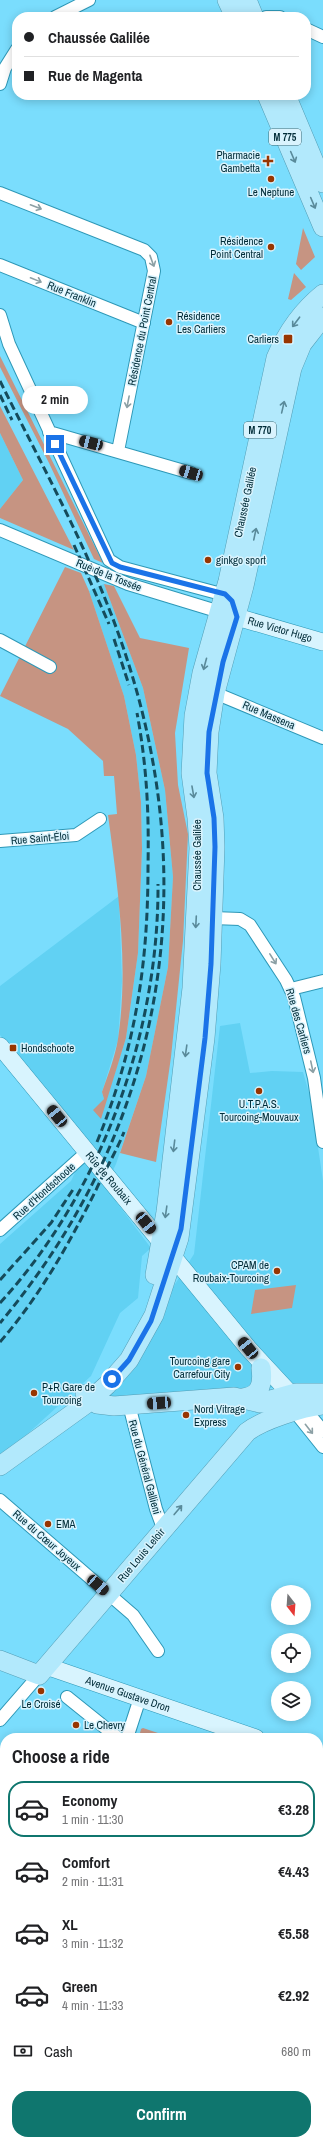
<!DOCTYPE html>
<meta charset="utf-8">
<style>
:root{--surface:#fff;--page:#f2f2f2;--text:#202124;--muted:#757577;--line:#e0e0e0;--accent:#0f766e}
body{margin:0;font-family:"Archivo Narrow",sans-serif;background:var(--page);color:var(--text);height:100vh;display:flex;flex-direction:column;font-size:15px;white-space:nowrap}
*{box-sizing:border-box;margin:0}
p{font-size:13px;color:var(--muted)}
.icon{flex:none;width:22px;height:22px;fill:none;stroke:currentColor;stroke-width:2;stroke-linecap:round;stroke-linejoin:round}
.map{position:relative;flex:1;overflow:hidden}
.panel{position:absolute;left:0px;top:1733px;width:323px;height:412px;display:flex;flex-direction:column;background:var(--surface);border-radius:16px 16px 0 0;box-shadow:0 2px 10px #0003}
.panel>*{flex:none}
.guide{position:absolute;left:12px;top:12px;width:299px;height:88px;border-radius:16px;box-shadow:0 2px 10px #0003;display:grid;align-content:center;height:88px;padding:0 12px;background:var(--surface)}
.needle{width:26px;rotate:163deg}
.tools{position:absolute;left:271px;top:1585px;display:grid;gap:8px}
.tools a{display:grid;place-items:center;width:40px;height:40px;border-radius:50%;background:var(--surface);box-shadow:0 2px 10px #0003;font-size:20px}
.end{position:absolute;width:18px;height:18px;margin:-9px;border:5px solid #1a73e8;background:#fff;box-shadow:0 0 0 2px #fff}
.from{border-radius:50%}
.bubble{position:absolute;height:28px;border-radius:14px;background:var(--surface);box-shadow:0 2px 10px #0003;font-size:13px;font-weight:700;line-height:28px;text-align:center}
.car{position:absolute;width:12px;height:24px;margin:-12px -6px;border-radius:5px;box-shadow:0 0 3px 1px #0007;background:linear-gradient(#222 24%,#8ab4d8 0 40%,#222 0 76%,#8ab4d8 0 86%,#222 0)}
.guide b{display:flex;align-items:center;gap:14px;height:38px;font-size:15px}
.guide b+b{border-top:1px solid var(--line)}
.guide i{width:10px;height:10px;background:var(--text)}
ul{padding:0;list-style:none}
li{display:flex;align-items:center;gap:12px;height:56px;margin:0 8px 6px;padding:0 4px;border:2px solid transparent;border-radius:16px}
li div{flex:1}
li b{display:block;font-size:15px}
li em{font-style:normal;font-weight:700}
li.active{border-color:var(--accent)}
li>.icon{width:36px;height:36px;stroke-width:1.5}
h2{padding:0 12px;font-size:18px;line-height:48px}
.pay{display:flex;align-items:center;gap:10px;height:44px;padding:0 12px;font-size:15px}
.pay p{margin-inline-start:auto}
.primary-button{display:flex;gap:8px;margin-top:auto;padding:8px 12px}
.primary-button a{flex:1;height:46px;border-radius:16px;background:var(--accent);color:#fff;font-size:16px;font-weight:700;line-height:46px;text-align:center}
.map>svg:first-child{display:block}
.built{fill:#61d1f3}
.green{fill:#c69482}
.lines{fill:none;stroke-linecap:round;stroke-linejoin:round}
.street-casing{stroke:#2e98b7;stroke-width:14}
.secondary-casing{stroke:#2e98b7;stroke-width:18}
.primary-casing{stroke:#529eb6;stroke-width:20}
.street{stroke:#fff;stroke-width:12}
.secondary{stroke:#d8f4fe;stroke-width:17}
.primary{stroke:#b2e9fc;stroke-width:19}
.rail{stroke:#154b5b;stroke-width:3;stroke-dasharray:8 4;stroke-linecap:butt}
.oneway{stroke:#598a9a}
.oneway2{stroke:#8ca0a5}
.route{stroke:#1a73e8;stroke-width:5}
.poi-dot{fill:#983500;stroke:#d9f3fd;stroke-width:1.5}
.labels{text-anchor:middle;stroke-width:3;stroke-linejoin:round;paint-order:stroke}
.shield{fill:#d9f3fd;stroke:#416873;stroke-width:1}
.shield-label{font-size:10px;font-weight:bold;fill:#002c38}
.poi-label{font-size:11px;fill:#002c38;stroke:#d9f3fd;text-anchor:start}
.street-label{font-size:11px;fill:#002c38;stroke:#d9f3fd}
</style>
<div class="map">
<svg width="323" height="2145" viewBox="0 0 323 2145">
<rect width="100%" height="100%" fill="#7addfd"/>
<path class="built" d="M 0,433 L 23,480 L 0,509 Z
M 104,584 L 143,688 L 165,790 L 173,877 L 168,967 L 146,1076 L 116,1164 L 105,1187 L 151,1248 L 142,1256 L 138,1298 L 120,1313 L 91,1376 L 23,1438 L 0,1454 L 0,1244 L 71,1181 L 89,1143 L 0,1035 L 0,986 L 119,896 L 122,981 L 118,1040 L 102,1092 L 104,1099 L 100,1119 L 126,1038 L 138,953 L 142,849 L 141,802 L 136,755 L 124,696 L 89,591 Z
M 240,1023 L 250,1073 L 272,1071 L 303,1072 L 311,1100 L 323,1181 L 323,1388 L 290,1386 L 110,1402 L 108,1391 L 194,1254 L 220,1026 Z"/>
<path class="green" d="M 303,228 L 315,257 L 301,270 L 296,264 Z
M 294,273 L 306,287 L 291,300 L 288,299 Z
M 0,357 L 0,356 L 103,563 L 94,559 L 49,463 L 0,367 Z
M 0,406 L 74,550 L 0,518 L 0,509 L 23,480 L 0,433 Z
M 65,567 L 81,573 L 89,591 L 124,696 L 136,755 L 141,802 L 142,849 L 138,953 L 126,1038 L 101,1119 L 93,1110 L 104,1099 L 102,1092 C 108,1075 115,1057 118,1039 C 129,965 118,889 108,815 L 117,814 L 114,776 L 104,776 L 103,761 L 68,729 L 0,696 Z
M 104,584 L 114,586 L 140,638 L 189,648 L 175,733 L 178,785 L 188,834 L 183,941 L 171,1057 L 156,1162 L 120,1153 L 146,1076 L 168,967 L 173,877 L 165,790 L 143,688 Z
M 296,1285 L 292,1308 L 251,1314 L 255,1290 Z
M 143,1728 L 173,1738 L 147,1738 L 140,1733 L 141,1729 Z"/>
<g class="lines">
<g class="street-casing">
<path id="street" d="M 55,17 L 89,0
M 266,17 L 280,17
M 306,29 L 323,37
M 0,84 L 5,68 L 17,49
M 0,193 L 144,250 L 151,257 L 154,271 L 118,451
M 0,265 L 144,323
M 0,315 L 9,344 L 109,560 L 120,567 L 225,595 L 229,598
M 49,432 L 191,473
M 0,530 L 128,584 L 220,612
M 0,640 L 50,667
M 215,693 L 323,738
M 0,841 L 76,835 L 100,819
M 213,918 L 240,919 L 250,925 L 286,980 L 294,997 L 314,1078 L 323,1142
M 291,989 L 323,981
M 0,1230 L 87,1152
M 129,1405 L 156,1509 L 163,1528
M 304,1408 L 323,1431
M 295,1412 L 323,1447
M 0,1500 L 133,1615 L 158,1651
M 67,1697 L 118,1738
M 0,1720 L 39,1675
M 127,1738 L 140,1698
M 318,1907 L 323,1911"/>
</g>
<g class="secondary-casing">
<path id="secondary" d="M 223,613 L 323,642
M 0,1046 L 248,1348 L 299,1403
M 46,1666 L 256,1738
M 318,1770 L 323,1772
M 0,2026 L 5,2026
M 318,2062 L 323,2063"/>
</g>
<g class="primary-casing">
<path id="primary" d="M 227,0 L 235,17
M 247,0 L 254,17
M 267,95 L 323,227
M 286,95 L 323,183
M 155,1275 L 166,1212 L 192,988 L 199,848 L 197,818 L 191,773 L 194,716 L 202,673 L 228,581 L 276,358 C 287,332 302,311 323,294
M 85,1394 L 97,1404 L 114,1406 L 234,1397 L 260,1403 L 296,1393 L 323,1393
M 243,1398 C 261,1396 263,1383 261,1368
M 0,1466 L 86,1404 L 107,1385 L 129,1360 L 154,1315 L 179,1238 L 205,1038 L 211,964 L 215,847 L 214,818 L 207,773 L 209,732 L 215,693 L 244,586 L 292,368 L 302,344 L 323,317
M 0,1660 L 39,1675 L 247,1432 C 262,1420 303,1407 323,1405"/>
</g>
<use href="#street" class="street"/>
<use href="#secondary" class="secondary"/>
<use href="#primary" class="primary"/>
<path class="rail" d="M 0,381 C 45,472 96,562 127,659 C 204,896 160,1132 0,1323
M 0,395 L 12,420
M 74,545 L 109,624
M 114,639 L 129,685
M 97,1142 C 135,1049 148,967 148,867 C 149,813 147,767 137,713
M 0,1280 L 51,1223 L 74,1188
M 0,1303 C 101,1193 159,1033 158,884
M 0,1342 C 40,1296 69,1244 96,1190 C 105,1170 116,1152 124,1132"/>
</g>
<defs><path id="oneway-shaft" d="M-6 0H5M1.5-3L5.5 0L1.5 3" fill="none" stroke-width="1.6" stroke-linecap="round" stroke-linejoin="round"/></defs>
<g class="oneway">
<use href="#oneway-shaft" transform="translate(293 157) rotate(67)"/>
<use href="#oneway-shaft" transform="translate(313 203) rotate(67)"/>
<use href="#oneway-shaft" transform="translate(296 322) rotate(127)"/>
<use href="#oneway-shaft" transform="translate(283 407) rotate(-77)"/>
<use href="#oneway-shaft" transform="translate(255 534) rotate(-78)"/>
<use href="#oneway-shaft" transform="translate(205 664) rotate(105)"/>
<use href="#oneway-shaft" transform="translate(193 792) rotate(80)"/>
<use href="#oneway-shaft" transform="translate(196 922) rotate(93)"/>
<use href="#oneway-shaft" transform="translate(186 1051) rotate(98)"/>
<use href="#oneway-shaft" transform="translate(174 1146) rotate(97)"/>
<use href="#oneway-shaft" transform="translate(166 1212) rotate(98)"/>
<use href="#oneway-shaft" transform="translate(178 1510) rotate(-50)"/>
</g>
<g class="oneway2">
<use href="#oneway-shaft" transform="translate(36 207) rotate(21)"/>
<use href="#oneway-shaft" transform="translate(152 261) rotate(70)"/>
<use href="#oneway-shaft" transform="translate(36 280) rotate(22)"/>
<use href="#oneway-shaft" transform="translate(128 402) rotate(101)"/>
<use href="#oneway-shaft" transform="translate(273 959) rotate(58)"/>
<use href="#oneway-shaft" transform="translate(312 1067) rotate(78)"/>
<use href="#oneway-shaft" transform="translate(309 1429) rotate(52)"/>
</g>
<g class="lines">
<path class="route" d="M 55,444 L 112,563 L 120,567 L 225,594 L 232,601 L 237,617 L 223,662 L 209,732 L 207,773 L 214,818 L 215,847 L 211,964 L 205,1038 L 181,1229 L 151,1321 L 129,1360 L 112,1379"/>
</g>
<g class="poi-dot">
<path d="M266 155h4v4h4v4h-4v4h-4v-4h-4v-4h4z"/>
<circle cx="271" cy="179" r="4"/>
<circle cx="271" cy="247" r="4"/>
<circle cx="169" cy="322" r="4"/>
<rect x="283" y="334" width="10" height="10" rx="2"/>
<circle cx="208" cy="560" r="4"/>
<rect x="9" y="1044" width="8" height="8" rx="2"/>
<circle cx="259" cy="1091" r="4"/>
<circle cx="277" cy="1271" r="4"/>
<circle cx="238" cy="1367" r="4"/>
<circle cx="34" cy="1393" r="4"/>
<circle cx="186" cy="1415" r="4"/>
<circle cx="48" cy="1524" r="4"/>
<circle cx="41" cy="1691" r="4"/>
<circle cx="76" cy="1725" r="4"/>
</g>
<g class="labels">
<g class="shield">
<rect x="269" y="129" width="32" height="16" rx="3"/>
<rect x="244" y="422" width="32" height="16" rx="3"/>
</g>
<g class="shield-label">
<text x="285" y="141">M 775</text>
<text x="260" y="434">M 770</text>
</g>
<g class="poi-label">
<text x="260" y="159" text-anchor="end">Pharmacie<tspan x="260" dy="13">Gambetta</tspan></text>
<text x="271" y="196" text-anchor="middle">Le Neptune</text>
<text x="263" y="245" text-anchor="end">Résidence<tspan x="263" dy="13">Point Central</tspan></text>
<text x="177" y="320">Résidence<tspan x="177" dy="13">Les Carliers</tspan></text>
<text x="279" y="343" text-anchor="end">Carliers</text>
<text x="216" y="564">ginkgo sport</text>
<text x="21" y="1052">Hondschoote</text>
<text x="259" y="1108" text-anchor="middle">U.T.P.A.S.<tspan x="259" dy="13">Tourcoing-Mouvaux</tspan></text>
<text x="269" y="1269" text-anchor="end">CPAM de<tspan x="269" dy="13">Roubaix-Tourcoing</tspan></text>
<text x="230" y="1365" text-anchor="end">Tourcoing gare<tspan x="230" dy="13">Carrefour City</tspan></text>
<text x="42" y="1391">P+R Gare de<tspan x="42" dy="13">Tourcoing</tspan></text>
<text x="194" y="1413">Nord Vitrage<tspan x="194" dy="13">Express</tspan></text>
<text x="56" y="1528">EMA</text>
<text x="41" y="1708" text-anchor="middle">Le Croisé</text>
<text x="84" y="1729">Le Chevry</text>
</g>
<g class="street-label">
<text transform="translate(72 294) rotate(22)" y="4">Rue Franklin</text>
<text transform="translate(142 331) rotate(-79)" y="4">Résidence du Point Central</text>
<text transform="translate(245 502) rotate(-78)" y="4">Chaussée Galilée</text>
<text transform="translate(109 575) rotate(22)" y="4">Rue de la Tossée</text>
<text transform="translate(280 629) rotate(16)" y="4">Rue Victor Hugo</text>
<text transform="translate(269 715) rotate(23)" y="4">Rue Massena</text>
<text transform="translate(40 838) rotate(-5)" y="4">Rue Saint-Éloi</text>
<text transform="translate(197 855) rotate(-90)" y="4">Chaussée Galilée</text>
<text transform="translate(299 1021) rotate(74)" y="4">Rue des Carliers</text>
<text transform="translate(109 1178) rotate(50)" y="4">Rue de Roubaix</text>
<text transform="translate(44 1191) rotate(-42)" y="4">Rue d'Hondschoote</text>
<text transform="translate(145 1467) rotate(75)" y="4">Rue du Général Gallieni</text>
<text transform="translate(47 1540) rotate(41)" y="4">Rue du Cœur Joyeux</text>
<text transform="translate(141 1555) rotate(-50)" y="4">Rue Louis Leloir</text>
<text transform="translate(128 1694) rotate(19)" y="4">Avenue Gustave Dron</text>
</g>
</g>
</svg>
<div class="tools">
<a><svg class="needle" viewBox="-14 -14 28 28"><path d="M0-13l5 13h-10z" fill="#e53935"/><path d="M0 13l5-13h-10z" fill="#757577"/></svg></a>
<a><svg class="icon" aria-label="locate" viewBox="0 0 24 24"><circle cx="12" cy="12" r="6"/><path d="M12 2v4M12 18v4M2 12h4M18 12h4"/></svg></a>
<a><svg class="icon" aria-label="layers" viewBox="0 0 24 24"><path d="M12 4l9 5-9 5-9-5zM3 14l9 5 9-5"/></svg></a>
</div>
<i class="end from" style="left:112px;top:1379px"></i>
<i class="end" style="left:55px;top:444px"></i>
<div class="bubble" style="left:22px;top:386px;width:66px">2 min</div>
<i class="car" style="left:91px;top:443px;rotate:285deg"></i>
<i class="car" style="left:191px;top:473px;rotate:287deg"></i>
<i class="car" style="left:57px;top:1116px;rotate:321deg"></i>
<i class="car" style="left:146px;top:1223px;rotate:141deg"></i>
<i class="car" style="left:248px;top:1348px;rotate:321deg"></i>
<i class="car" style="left:159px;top:1403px;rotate:266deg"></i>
<i class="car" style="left:98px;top:1585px;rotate:131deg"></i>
<div class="guide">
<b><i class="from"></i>Chaussée Galilée</b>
<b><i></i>Rue de Magenta</b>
</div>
<section class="panel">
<h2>Choose a ride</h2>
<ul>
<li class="active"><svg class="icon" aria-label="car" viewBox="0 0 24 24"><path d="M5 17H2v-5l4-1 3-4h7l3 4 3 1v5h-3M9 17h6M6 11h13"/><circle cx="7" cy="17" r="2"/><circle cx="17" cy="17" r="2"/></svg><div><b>Economy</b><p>1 min · 11:30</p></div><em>€3.28</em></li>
<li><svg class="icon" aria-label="car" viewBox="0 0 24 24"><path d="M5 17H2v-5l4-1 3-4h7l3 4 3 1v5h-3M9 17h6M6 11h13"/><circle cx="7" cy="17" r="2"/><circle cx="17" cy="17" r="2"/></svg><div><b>Comfort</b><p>2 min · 11:31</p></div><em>€4.43</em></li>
<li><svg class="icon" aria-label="car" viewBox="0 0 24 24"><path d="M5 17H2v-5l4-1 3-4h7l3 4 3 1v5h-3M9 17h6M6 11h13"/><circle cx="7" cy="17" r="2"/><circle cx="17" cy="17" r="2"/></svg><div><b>XL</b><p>3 min · 11:32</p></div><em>€5.58</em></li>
<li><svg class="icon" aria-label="car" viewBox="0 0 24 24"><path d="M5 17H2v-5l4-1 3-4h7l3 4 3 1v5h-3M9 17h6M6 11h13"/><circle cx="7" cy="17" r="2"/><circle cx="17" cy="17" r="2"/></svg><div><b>Green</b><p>4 min · 11:33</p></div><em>€2.92</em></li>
</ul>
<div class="pay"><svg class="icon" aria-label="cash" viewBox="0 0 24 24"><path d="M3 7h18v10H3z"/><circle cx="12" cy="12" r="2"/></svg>Cash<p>680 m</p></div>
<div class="primary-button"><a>Confirm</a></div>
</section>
</div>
